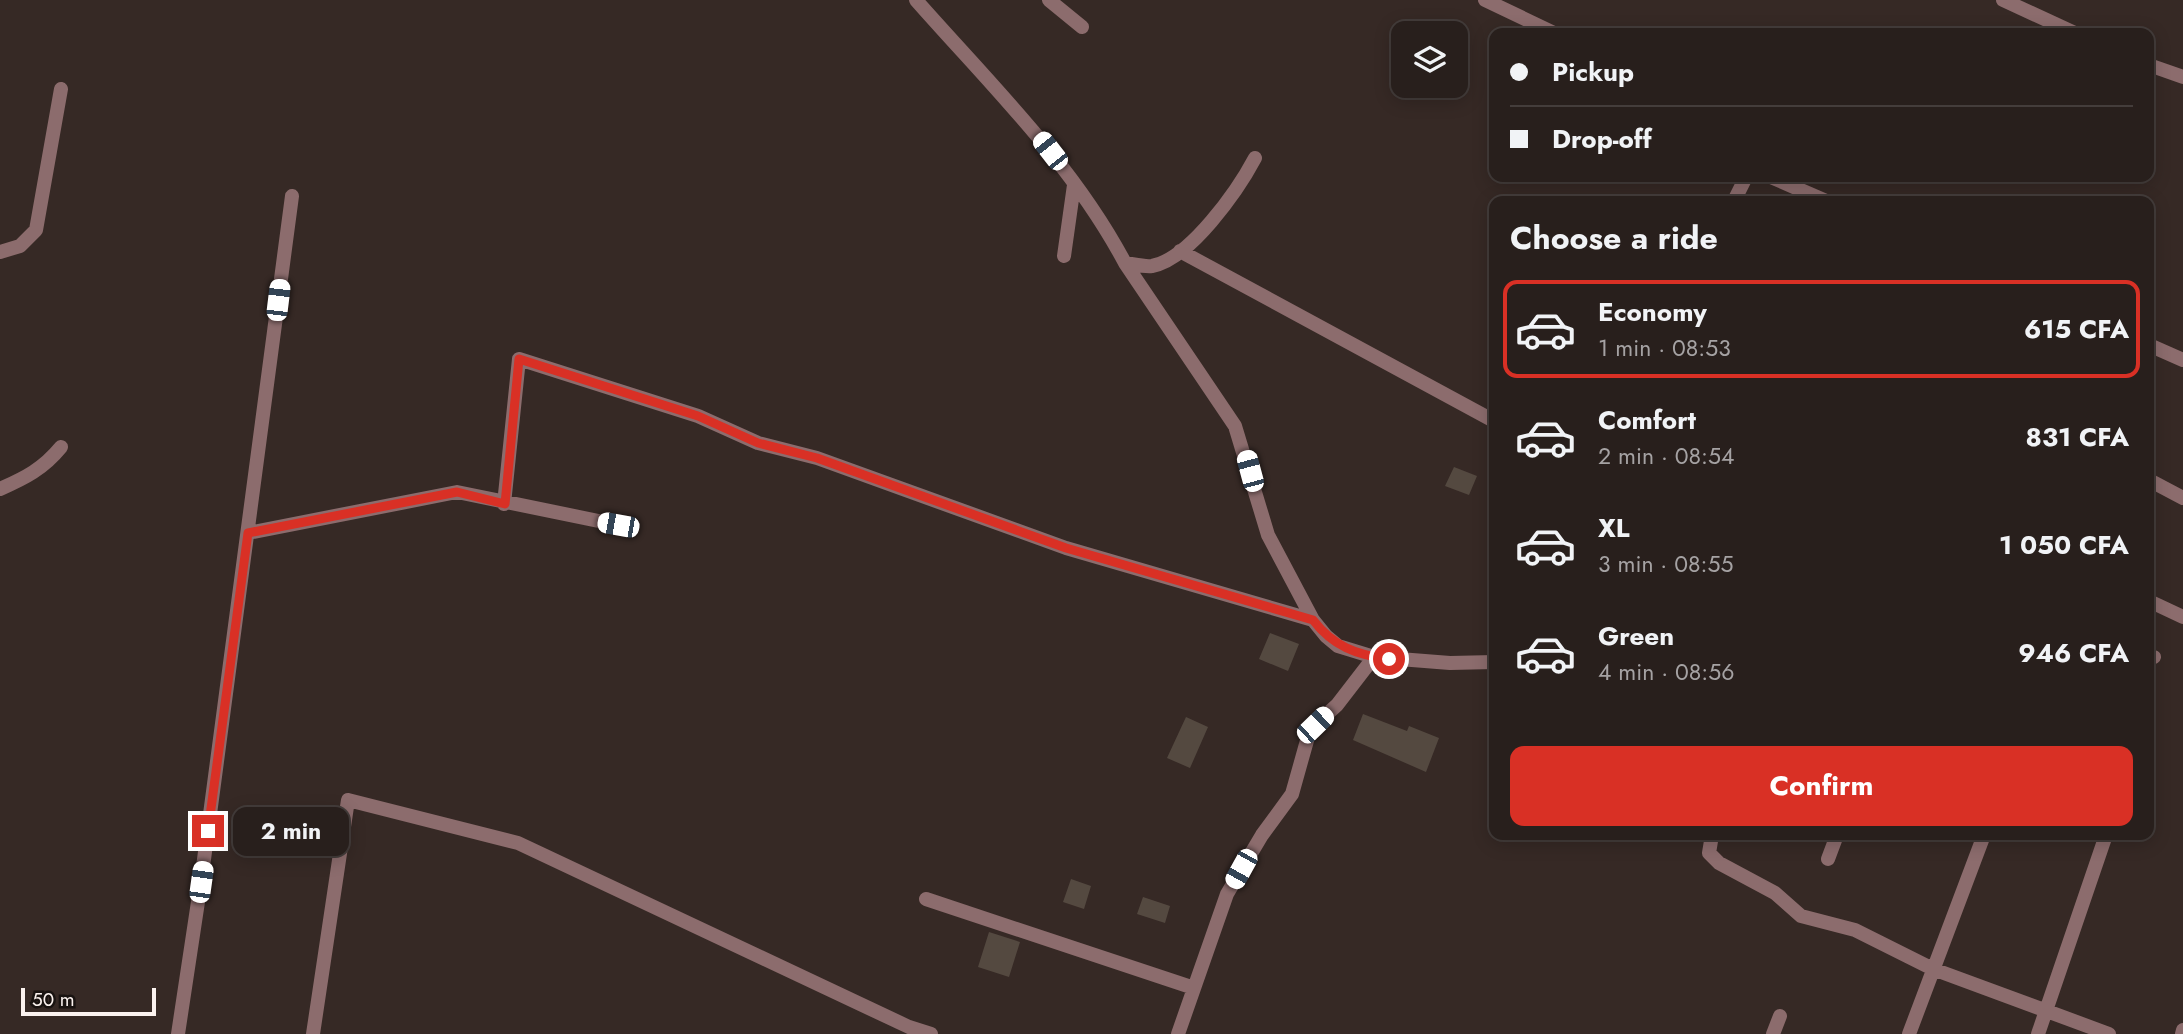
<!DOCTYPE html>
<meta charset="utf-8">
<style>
:root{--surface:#281f1c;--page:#342c29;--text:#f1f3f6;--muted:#a5a2a3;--line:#443d3b;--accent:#d93025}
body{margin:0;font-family:Jost,sans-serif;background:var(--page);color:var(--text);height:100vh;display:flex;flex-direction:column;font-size:26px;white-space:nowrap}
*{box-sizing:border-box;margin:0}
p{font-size:23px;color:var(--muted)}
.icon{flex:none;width:38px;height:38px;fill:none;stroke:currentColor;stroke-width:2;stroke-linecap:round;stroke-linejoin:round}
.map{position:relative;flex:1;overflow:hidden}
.sheet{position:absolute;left:1489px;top:196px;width:665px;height:644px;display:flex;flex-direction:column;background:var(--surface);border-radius:14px;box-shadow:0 4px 18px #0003,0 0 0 2px var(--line)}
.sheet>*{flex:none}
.top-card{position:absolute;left:1489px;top:28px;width:665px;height:154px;border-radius:14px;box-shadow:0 4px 18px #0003,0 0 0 2px var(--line);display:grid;align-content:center;height:154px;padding:0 21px;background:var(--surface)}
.controls{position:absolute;left:1391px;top:21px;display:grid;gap:14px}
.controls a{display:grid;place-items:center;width:77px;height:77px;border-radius:14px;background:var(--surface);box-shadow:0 4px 18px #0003,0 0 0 2px var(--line);font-size:35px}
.scale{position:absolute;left:21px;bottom:18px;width:135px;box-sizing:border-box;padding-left:7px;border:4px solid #fbf2ef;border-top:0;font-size:19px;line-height:24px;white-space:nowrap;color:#fbf2ef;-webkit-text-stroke:5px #191311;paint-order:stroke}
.end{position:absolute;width:32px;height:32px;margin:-16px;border:9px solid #d93025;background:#fff;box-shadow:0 0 0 4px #fff}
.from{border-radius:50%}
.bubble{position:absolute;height:49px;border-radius:14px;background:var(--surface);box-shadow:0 4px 18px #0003,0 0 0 2px var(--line);font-size:23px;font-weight:700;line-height:49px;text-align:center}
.car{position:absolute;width:21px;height:42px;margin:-21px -10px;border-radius:9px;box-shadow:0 0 5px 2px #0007;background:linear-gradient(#fff 24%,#345 0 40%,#fff 0 76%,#345 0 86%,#fff 0)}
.top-card b{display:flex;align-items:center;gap:24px;height:66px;font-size:26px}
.top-card b+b{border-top:2px solid var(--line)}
.top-card i{width:18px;height:18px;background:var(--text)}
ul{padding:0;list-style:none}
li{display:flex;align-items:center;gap:21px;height:98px;margin:0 14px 10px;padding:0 7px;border:4px solid transparent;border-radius:14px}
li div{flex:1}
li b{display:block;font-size:26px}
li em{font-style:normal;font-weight:700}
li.current{border-color:var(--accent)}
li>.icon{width:63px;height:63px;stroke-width:1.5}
h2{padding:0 21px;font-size:32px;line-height:84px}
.button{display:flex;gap:14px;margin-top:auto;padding:14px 21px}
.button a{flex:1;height:80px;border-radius:14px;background:var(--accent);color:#fff;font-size:28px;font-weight:700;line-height:80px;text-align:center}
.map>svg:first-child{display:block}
.building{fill:#544940}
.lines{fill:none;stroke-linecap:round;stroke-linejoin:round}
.street{stroke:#8c6c6d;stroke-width:14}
.route{stroke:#d93025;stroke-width:9}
</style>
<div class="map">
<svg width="2183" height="1034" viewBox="0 0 2183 1034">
<rect width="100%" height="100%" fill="#362925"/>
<path class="building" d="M 1454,467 L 1477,476 L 1469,495 L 1445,486 Z
M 1270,633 L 1299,644 L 1288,671 L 1259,659 Z
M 1363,714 L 1407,731 L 1409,726 L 1439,738 L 1426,772 L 1353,740 Z
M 1186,717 L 1208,727 L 1190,768 L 1167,758 Z
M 1071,879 L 1091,886 L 1084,909 L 1063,902 Z
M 1143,897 L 1170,906 L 1165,923 L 1137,914 Z
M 989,932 L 1020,942 L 1009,977 L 978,967 Z"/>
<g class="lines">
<path class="street" d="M 916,0 C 990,84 1072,163 1125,263 L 1235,426 L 1268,535 L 1313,620 L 1326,636 L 1338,646 L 1374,657 L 1450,663 L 1494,662
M 1049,0 L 1082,27
M 1485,0 L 1554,33
M 2003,0 L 2075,33
M 2149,65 L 2183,77
M 1771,177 L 1826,201
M 1734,201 L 1746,177
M 1180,251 L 1494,421
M 0,252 L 20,246 L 36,230 L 61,89
M 1064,256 L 1074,185
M 1125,263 C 1133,264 1144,267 1152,266 C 1190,259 1238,190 1255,158
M 2149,345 L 2183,360
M 2149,480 L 2183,498
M 0,489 C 25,478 43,469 61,447
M 504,504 L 519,359 L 698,416 L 758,443 L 817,458 L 1066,548 L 1313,620
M 248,533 L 457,492 L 618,525
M 2149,601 L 2183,617
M 2149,656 L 2154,657
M 1712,835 L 1709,853 L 1719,863 L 1775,893 L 1801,916 L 1855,930 L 1933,969 L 2109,1034
M 1828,859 L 1837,835
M 926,899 L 1194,988
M 178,1034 L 201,882 L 292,196
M 313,1034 L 348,800 L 518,843 L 909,1027 L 931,1034
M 1178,1034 L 1227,894 L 1262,835 L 1292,794 L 1308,737 L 1315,725 L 1337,705 L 1374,657
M 1773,1034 L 1780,1016
M 1909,1034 L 1984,835
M 2038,1034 L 2106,835
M 2182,1034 L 2183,1030"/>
</g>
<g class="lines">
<path class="route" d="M 208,831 L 248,533 L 457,492 L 505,504 L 519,359 L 698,416 L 758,443 L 817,458 L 1066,548 L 1313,620 C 1333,646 1356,655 1389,659"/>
</g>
</svg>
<div class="controls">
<a><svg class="icon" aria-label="layers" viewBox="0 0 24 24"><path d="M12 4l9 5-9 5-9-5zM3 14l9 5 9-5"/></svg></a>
</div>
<div class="scale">50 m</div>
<i class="end from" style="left:1389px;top:659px"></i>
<i class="end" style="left:208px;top:831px"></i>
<div class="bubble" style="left:233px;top:807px;width:116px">2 min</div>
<i class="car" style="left:1050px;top:151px;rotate:322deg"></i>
<i class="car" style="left:278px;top:300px;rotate:7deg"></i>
<i class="car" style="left:1250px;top:471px;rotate:345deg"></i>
<i class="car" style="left:618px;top:525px;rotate:280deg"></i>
<i class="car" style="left:1315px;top:725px;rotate:46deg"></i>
<i class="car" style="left:1241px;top:869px;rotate:209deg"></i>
<i class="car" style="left:201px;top:882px;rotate:8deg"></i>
<div class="top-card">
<b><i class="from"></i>Pickup</b>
<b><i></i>Drop-off</b>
</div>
<section class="sheet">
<h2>Choose a ride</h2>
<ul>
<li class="current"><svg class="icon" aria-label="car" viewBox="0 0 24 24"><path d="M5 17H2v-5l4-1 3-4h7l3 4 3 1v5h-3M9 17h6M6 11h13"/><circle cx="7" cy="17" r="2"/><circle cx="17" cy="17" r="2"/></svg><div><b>Economy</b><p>1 min · 08:53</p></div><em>615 CFA</em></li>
<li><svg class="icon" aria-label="car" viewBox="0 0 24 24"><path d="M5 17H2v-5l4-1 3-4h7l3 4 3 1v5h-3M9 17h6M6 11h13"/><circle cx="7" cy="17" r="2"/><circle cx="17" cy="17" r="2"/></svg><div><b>Comfort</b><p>2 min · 08:54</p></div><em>831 CFA</em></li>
<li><svg class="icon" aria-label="car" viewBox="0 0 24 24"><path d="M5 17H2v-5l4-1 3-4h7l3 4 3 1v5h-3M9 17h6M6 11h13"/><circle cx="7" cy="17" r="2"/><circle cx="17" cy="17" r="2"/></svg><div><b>XL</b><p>3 min · 08:55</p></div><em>1 050 CFA</em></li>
<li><svg class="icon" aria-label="car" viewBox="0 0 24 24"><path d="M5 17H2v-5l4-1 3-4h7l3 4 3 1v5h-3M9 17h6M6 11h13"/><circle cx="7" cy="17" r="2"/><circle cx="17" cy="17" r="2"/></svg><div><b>Green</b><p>4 min · 08:56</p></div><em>946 CFA</em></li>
</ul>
<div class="button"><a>Confirm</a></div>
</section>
</div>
